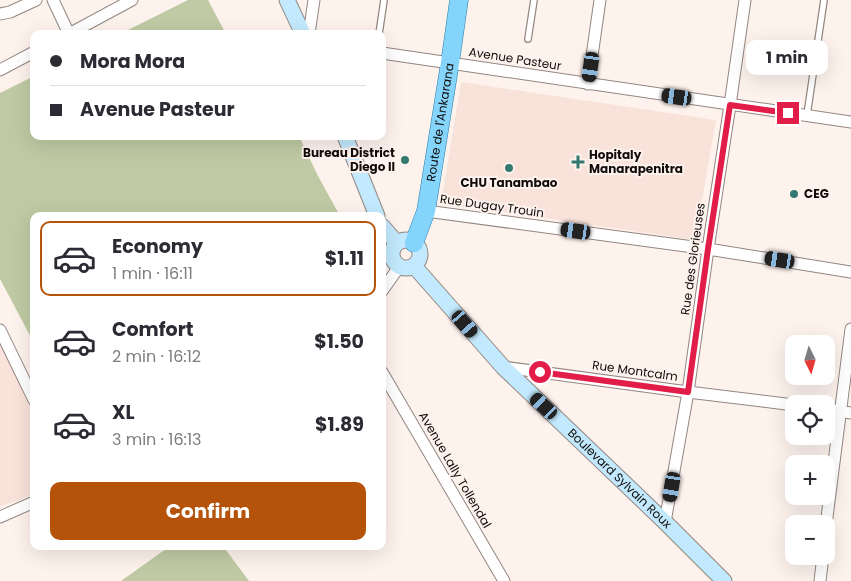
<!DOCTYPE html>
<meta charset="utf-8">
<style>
:root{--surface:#fff;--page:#f7f7f7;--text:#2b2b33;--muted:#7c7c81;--line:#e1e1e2;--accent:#b45309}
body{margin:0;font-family:Poppins,sans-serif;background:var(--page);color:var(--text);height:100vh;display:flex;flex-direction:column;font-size:19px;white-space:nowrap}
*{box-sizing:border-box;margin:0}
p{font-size:16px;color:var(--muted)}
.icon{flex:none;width:28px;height:28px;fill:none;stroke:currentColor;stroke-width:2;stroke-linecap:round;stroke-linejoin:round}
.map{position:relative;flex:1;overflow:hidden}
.sheet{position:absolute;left:30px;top:212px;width:356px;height:338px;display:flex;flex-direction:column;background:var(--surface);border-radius:10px;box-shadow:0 5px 20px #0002}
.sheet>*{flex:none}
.banner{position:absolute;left:30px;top:30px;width:356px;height:110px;border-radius:10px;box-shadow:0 5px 20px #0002;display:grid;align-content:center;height:110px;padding:0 20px;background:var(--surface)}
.needle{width:32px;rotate:175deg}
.fabs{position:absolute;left:785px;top:335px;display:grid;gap:10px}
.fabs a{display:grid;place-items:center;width:50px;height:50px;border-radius:10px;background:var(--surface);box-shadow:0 5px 20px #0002;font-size:25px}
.end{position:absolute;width:22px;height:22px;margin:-11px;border:6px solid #e11d48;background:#fff;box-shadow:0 0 0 2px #fff}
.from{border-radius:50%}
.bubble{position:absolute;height:35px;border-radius:10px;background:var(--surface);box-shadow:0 5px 20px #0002;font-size:16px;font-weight:700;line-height:35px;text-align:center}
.car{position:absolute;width:15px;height:30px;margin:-15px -8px;border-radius:6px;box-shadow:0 0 4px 1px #0007;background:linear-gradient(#222 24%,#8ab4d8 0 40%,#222 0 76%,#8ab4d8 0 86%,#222 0)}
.banner b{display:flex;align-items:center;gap:18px;height:48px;font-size:19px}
.banner b+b{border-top:1px solid var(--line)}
.banner i{width:12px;height:12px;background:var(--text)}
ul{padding:9px 0 0;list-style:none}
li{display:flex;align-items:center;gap:15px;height:75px;margin:0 10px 8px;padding:0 10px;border:2px solid transparent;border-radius:10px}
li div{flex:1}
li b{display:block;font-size:19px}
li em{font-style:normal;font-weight:700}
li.on{border-color:var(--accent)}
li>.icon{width:45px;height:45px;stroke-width:1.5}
.primary-button{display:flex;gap:10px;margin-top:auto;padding:10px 20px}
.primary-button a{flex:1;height:58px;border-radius:10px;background:var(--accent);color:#fff;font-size:20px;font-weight:700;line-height:58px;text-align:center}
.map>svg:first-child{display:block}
.built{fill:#f9e2d9}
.green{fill:#bfcaa4}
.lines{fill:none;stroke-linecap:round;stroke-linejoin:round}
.service-casing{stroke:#938680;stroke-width:8}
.minor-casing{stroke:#938680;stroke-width:13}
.secondary-casing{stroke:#938680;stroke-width:17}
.primary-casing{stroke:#267ba5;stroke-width:19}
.service{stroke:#fff;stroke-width:5.5}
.minor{stroke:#fff;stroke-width:11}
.secondary{stroke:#c2e9fd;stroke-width:15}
.primary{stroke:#84d4fb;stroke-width:18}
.route{stroke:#e11d48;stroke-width:6}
.poi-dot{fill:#34796f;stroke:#fef2ed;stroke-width:2}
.labels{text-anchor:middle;stroke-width:4;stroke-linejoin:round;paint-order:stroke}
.street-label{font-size:12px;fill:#110c0a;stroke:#fef2ed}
.poi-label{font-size:12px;font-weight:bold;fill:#110c0a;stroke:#fef2ed;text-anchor:start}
</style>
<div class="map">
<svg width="851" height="581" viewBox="0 0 851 581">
<rect width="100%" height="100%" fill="#fef2ed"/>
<path class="built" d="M 461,82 L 716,120 L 695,240 L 441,203 Z
M 0,347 L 34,409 L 34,493 L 18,501 L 0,506 Z"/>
<path class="green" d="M 188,0 L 208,0 L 226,34 L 120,34 Z
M 34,76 L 34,136 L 299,136 L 318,176 L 340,216 L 34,216 L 34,343 L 0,279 L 0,93 Z
M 170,546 L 223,546 L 249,581 L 121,581 Z"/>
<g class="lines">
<g class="service-casing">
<path id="service" d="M 379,34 L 384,0
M 528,39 L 534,0
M 807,115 L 824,0"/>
</g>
<g class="minor-casing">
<path id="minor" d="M 53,0 L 69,34 L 132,0
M 0,14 L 10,12 L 36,0
M 309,34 L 314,0
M 382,53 L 851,122
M 0,70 L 34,52
M 588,84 L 600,0
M 426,211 L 708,249 L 851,272
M 382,291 L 399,267
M 0,330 L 34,400
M 503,367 L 688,392 L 794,405
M 382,372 L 504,581
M 826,409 L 851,413
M 0,517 L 34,502
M 665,522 L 688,392 L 708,249 L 730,105 L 745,0
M 826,525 L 851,329
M 820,581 L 823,556"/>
</g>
<g class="secondary-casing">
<g id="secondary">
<path d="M 287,0 L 303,34"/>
<path d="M 345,136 L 377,216"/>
<path d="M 382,226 L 397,243"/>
<circle cx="406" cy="254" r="14"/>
<path id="s1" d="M 414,266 L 503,367 L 665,522 L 724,581"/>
</g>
</g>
<g class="primary-casing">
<g id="primary">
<path id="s2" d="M 414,243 L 426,211 L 450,63 L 459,0"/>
</g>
</g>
<use href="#service" class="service"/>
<use href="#minor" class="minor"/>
<use href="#secondary" class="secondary"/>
<use href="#primary" class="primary"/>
</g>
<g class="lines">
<path class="route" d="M 540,372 L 688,392 L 708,249 L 730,105 L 788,113"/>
</g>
<g class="poi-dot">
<circle cx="405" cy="160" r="5"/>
<path d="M575.5 154.5h5v5h5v5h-5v5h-5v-5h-5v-5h5z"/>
<circle cx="509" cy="168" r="5"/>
<circle cx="794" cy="194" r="5"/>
</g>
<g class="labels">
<g class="street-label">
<text transform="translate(515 59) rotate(9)" y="4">Avenue Pasteur</text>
<text dy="4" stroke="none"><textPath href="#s2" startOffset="124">Route de l'Ankarana</textPath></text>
<text transform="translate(492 206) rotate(8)" y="4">Rue Dugay Trouin</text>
<text transform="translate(693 259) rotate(-82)" y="4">Rue des Glorieuses</text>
<text transform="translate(635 371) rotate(8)" y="4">Rue Montcalm</text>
<text transform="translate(455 470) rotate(60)" y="4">Avenue Lally Tollendal</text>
<text dy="4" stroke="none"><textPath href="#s1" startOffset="296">Boulevard Sylvain Roux</textPath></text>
</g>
<g class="poi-label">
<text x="395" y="157" text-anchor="end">Bureau District<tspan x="395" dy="14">Diego II</tspan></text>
<text x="589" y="159">Hopitaly<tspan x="589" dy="14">Manarapenitra</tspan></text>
<text x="509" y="187" text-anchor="middle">CHU Tanambao</text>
<text x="804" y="198">CEG</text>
</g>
</g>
</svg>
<div class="fabs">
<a><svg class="needle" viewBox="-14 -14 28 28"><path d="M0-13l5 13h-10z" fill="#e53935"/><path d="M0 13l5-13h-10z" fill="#7c7c81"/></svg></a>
<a><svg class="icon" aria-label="locate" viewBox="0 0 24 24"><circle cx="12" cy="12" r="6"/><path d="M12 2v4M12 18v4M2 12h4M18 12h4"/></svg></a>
<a>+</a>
<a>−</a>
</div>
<i class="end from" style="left:540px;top:372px"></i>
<i class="end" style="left:788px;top:113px"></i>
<div class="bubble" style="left:746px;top:40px;width:82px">1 min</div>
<i class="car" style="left:591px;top:67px;rotate:188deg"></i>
<i class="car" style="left:677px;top:97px;rotate:278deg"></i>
<i class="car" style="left:576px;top:231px;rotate:278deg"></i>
<i class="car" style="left:780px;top:260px;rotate:279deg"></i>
<i class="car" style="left:465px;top:324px;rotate:139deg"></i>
<i class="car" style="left:544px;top:406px;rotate:313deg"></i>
<i class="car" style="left:672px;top:487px;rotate:190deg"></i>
<div class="banner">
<b><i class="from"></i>Mora Mora</b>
<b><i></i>Avenue Pasteur</b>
</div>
<section class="sheet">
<ul>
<li class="on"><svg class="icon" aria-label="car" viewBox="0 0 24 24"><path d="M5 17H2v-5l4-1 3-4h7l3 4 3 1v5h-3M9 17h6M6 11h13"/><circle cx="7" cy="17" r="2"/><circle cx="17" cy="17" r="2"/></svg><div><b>Economy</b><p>1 min · 16:11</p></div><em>$1.11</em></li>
<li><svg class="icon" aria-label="car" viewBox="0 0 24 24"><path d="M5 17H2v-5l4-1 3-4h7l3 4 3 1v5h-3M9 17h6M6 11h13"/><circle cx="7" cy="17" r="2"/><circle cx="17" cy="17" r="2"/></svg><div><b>Comfort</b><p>2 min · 16:12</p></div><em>$1.50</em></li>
<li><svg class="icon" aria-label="car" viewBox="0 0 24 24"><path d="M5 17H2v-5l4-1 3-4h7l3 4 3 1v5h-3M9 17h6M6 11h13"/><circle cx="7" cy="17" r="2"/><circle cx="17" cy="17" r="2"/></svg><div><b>XL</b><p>3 min · 16:13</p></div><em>$1.89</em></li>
</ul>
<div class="primary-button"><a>Confirm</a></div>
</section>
</div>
